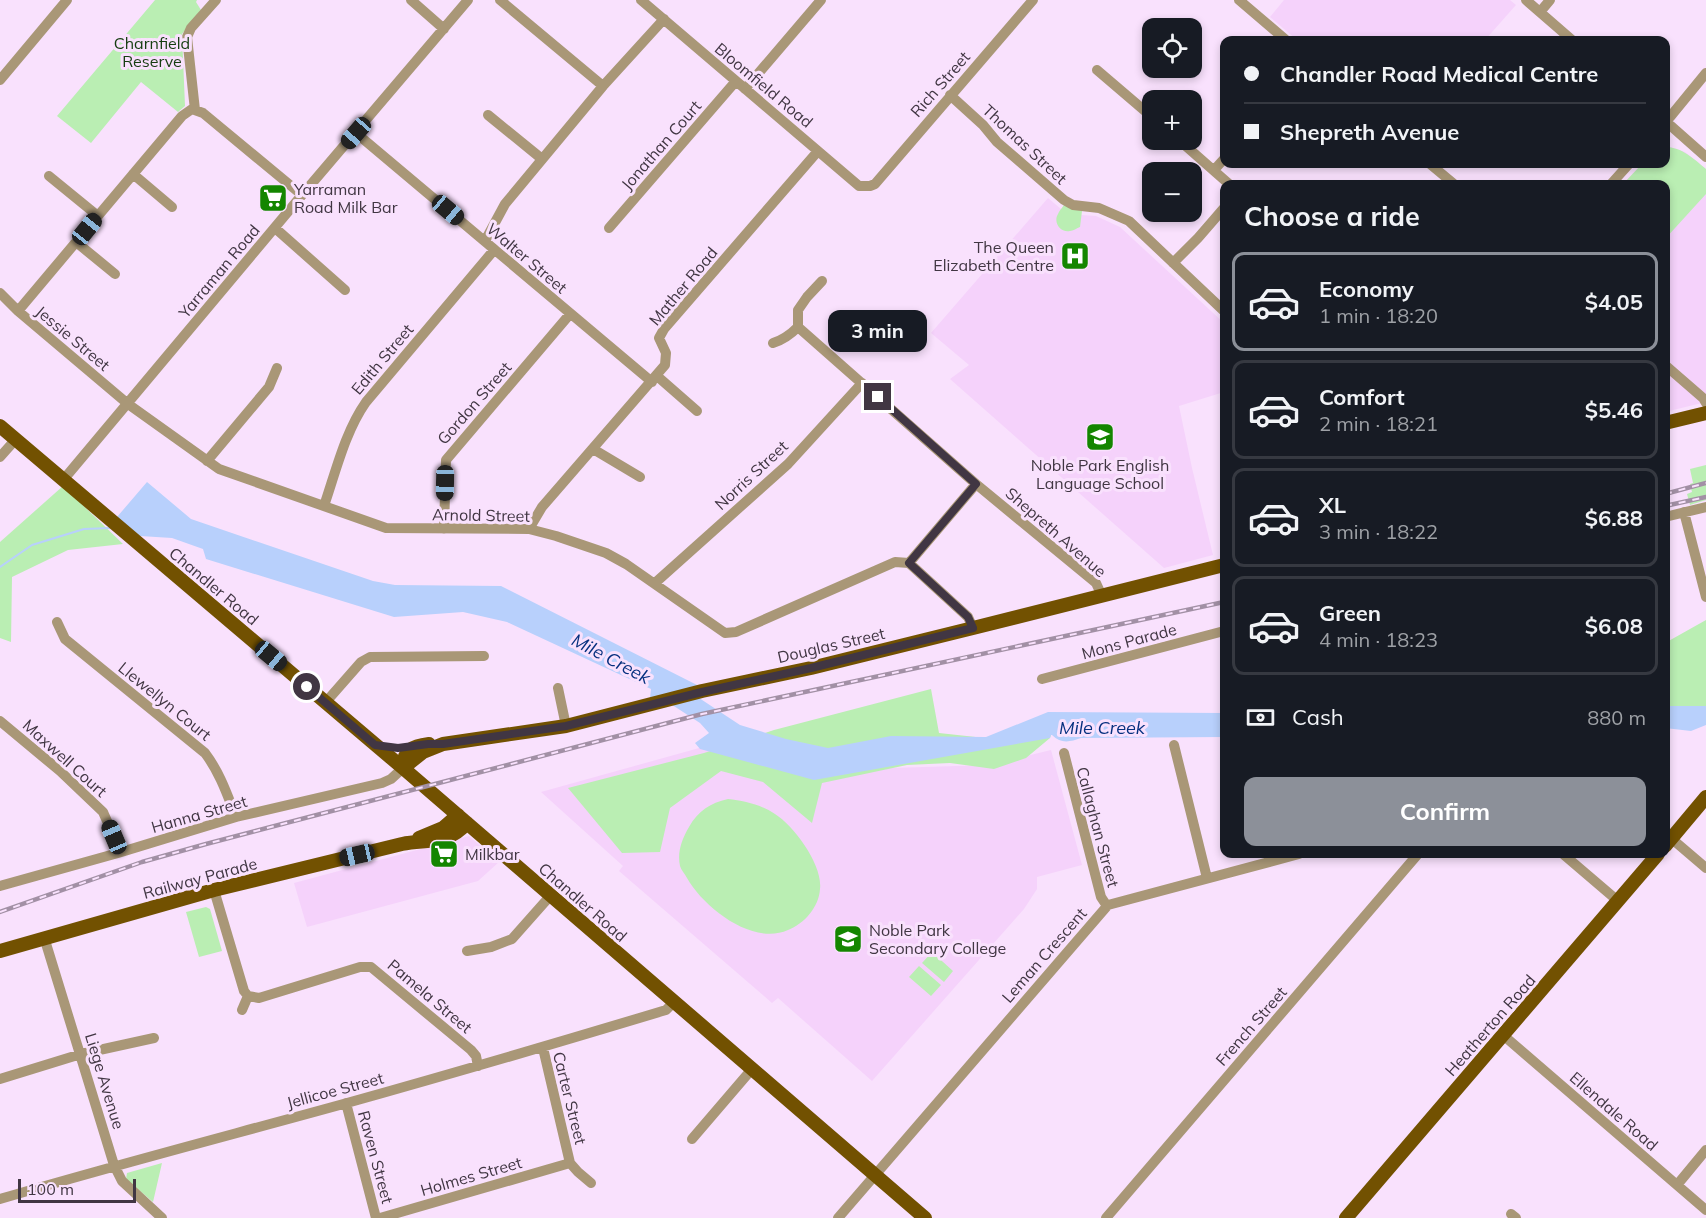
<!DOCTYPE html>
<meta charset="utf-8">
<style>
:root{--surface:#171b24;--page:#242831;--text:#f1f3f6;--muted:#9ea1a6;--line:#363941;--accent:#8c9099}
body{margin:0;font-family:Mulish,sans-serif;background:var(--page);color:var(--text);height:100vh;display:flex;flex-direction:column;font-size:22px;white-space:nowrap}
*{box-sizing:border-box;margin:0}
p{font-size:20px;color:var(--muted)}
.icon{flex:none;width:33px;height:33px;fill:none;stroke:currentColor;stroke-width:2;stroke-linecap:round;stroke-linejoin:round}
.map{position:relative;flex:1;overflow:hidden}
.panel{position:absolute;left:1220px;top:180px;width:450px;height:678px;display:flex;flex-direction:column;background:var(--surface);border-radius:12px;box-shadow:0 3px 9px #0003}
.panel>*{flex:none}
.hud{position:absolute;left:1220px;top:36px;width:450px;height:132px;border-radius:12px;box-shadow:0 3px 9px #0003;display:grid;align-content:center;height:132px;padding:0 24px;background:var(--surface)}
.buttons{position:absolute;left:1142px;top:18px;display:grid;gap:12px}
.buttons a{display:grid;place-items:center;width:60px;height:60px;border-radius:12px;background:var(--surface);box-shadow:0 3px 9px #0003;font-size:30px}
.scale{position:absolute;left:18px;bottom:15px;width:118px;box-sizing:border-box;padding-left:6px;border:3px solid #413643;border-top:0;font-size:16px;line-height:21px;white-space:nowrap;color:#413643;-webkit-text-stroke:4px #f9e1fd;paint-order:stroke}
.end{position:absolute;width:27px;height:27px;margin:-14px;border:8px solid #413643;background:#fff;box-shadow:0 0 0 3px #fff}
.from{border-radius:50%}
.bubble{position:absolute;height:42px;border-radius:12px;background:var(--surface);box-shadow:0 3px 9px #0003;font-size:20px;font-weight:700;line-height:42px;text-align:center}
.car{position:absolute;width:18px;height:36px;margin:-18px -9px;border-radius:8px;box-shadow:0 0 4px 2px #0007;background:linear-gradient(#222 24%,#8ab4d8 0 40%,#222 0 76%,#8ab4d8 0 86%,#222 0)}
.hud b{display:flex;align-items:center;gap:21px;height:57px;font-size:22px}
.hud b+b{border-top:2px solid var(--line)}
.hud i{width:15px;height:15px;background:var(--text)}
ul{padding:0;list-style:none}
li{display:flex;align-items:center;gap:18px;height:99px;margin:0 12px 9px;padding:0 12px;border:3px solid var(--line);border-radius:12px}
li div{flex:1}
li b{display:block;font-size:22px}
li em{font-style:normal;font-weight:700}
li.active{border-color:var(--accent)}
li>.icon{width:54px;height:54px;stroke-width:1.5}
h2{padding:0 24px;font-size:27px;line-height:72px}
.pay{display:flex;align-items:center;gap:15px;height:66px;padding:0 24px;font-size:22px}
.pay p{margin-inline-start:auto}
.cta{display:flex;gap:12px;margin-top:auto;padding:12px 24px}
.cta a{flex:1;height:69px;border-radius:12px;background:var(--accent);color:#fff;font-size:24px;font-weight:700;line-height:69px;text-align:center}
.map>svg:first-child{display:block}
.built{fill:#f5d2fb}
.green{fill:#baeeb3}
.water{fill:#b8d0fc}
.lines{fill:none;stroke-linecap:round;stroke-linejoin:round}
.stream{stroke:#b8d0fc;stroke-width:2}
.minor{stroke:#a99777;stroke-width:10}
.major{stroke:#725101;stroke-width:14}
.rail-casing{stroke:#a290a5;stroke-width:4.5}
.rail{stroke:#f9e1fd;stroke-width:2;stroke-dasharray:7;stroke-linecap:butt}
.route{stroke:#413643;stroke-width:8}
.labels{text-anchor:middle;stroke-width:6;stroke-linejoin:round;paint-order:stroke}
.park-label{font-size:16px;fill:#153d10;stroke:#f9e1fd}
.street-label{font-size:16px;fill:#413643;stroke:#f9e1fd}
.poi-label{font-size:16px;fill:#413643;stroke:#f9e1fd;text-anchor:start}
.water-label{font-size:18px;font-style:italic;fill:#06307f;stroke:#f9e1fd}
</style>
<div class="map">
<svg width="1706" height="1218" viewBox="0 0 1706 1218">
<rect width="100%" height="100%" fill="#f9e1fd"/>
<path class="built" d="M 1284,0 L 1510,0 L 1516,5 L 1485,40 L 1297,40 L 1270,17 Z
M 1665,147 L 1670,147 L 1685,152 L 1706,169 L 1706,402 L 1665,412 L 1665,184 L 1623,184 L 1642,164 L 1665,164 Z
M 1048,198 L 1067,214 L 1096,216 L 1120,227 L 1224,323 L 1224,392 L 1179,406 L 1192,468 L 1213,555 L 1164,568 L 950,379 L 969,365 L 931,333 Z
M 710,745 L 824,770 L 990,765 L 1051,750 L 1082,865 L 1037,877 L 1037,889 L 1024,909 L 872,1081 L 778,998 L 772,1003 L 619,871 L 623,866 L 541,792 Z
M 469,836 L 499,862 L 478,881 L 307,927 L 294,883 Z"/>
<path class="green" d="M 155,0 L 197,0 L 196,2 L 201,10 L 182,34 L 185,106 L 178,112 L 141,82 L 91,143 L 57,116 Z
M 1665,147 C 1682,147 1694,159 1706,169 L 1706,194 L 1665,239 L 1665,184 L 1623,184 L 1642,164 L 1665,164 Z
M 1064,205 L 1082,211 L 1080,227 C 1077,228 1073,231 1070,231 C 1060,233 1053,222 1058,214 C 1059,211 1062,208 1064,205 Z
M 1706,465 L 1706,500 L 1690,505 L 1687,494 L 1692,492 L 1690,484 L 1693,483 L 1690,469 Z
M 63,486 L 123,544 L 68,550 L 12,577 L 11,642 L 0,638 L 0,542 Z
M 1706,620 L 1706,706 L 1665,706 L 1665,643 Z
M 931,689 L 939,733 L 985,738 L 1051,735 L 1050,738 L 1026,758 L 994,769 L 950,763 L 907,765 L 822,783 L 812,823 L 763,782 L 721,771 L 670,808 L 660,852 L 622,853 L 568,788 L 704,753 L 774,730 Z
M 728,799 C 744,801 760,804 775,814 C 794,826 823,865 820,889 C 819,907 804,924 788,930 C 753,946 704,908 687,878 C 685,874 681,870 680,866 C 677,852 682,839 689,827 C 698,811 710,803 728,799 Z
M 206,907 L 210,909 L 222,951 L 199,957 L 186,912 Z
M 932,952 L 953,971 L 944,982 L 922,963 Z
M 919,966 L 941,985 L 931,996 L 909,977 Z
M 162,1163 L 153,1202 L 126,1179 L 127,1173 Z"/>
<path class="water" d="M 147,482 L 191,519 L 373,581 L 395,585 L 501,586 L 699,686 L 687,690 L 740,725 L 786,739 L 828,748 L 891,736 L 986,737 L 1048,712 L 1224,713 L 1224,737 L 1081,738 C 1070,742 1061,744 1052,735 L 1051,735 L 1050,738 L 814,780 L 700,749 L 695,743 L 709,733 L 700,723 L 660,697 L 650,698 L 651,689 L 507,622 L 463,612 L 394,617 L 206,559 L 203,549 L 172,538 L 140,536 L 117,517 Z
M 1665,706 L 1706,706 L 1706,725 L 1691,731 L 1665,728 Z"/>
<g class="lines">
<path class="stream" d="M 0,567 L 32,545 L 84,529 L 111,528"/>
<path class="minor" d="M 411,0 L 444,29
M 500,0 L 603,86
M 641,0 L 859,186 L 870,186 L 875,184 L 1033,0
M 1239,0 L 1286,40
M 1526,0 L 1572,40
M 1540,12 L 1550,0
M 1097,70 L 1152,117
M 0,80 L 67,0
M 745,89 L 821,0
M 950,95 L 983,125 L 997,142 L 1064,200 L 1073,205 L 1099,208 L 1129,221 L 1224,311
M 195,110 L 187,37 L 191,28 L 216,0
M 488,115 L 542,159
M 1670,117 L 1706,73
M 1671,126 L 1706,157
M 356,133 L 652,382
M 1179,140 L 1229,184
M 1430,164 L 1454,184
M 1214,170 L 1224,159
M 133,174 L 172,207
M 49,176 L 98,216
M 1611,184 L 1629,164
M 275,228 L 345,290
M 609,228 L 736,81
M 485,241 L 505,204 L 603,86 L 664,19
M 76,242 L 115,274
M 1173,263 L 1198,238 L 1224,208
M 0,293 L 18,311 L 128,404 L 219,469 L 386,528 L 529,529 L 556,536 L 606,553 L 626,564 L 725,633 L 736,632 L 895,562 L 909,563 L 968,617 L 973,628
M 18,311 L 182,116 L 192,109 L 203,113 L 302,195
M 798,327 L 976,484 L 1096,583 L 1102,596
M 773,343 C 783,340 791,334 798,327 L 798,310 L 807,297 L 822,281
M 1665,365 L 1703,398 L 1706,403
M 657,376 L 697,411
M 593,449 L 640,477
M 0,457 L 16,439
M 207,461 L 269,387 L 277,368
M 64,479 L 302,195 L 468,0
M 324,506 C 336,471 345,432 366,402 L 494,250
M 1684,512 L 1706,597
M 1665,517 L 1706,507
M 444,529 L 446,460 L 570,314
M 529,529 L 542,507 L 665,365 L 666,353 L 659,338 L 664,329 L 818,151
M 909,563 L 976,484
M 655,583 L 788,464 L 862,383
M 57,622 L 65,639 L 205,753 C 220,773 227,794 236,817
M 1042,679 L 1224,631
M 558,688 L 566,726
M 325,703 L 361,662 L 370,657 L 484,656
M 0,721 L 60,771 L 103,812 L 114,837 L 118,853
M 1174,745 L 1207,878
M 1064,753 L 1101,897 L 1107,906
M 1665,833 L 1706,868
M 1563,854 L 1618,901
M 0,886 L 118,853 L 236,817 L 382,783 L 391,779 L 403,768
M 214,890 L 244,991 L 248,996 L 259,998 L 360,967 L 371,967 L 471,1050 L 476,1056 L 478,1066
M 44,937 L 114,1165 L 122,1181 L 162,1218
M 467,951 L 491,947 L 512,939 L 551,895
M 242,1010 L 248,996
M 1503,1035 L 1706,1210
M 543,1048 L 570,1163 L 578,1172 L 591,1183
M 0,1079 L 81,1054 L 154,1038
M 346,1103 L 376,1218
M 692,1139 L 752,1069
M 1677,1185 L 1706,1150
M 0,1199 C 115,1165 231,1135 347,1103 C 454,1073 560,1042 666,1010 L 674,1002
M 1511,1214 L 1516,1218
M 380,1218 L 570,1163
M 838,1218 L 1108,905 L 1299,854
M 1106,1218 L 1418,854"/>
<path class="major" d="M 1665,423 L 1706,413
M 0,426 L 403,768 L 925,1218
M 403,768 L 423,752 L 443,744 L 566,726 L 702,691 L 811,668 L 973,628 L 1224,565
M 403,768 C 403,750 413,746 429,744
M 419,838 L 443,828 L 458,815
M 1665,846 L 1706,797
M 0,951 L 214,890 L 402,844 C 428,839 448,845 467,823
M 1346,1218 L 1658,854"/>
<g class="rail-casing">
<path id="rail" d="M 1665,494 L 1706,483
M 1665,506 L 1706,497
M 0,912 L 142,862 L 206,844 L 702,714 L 1224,602"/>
</g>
<use href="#rail" class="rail"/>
</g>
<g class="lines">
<path class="route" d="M 307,687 L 375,745 L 398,748 L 428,744 L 443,744 L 566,726 L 702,692 L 811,668 L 973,628 L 968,617 L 909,563 L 976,484 L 878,397"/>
</g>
<defs>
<g id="supermarket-square" transform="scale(1.5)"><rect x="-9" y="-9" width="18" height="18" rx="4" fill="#148600" stroke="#f9e1fd"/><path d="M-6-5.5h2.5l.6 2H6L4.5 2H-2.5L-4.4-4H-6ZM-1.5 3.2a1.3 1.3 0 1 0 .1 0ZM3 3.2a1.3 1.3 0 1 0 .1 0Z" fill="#fff"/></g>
<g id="hospital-square" transform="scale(1.5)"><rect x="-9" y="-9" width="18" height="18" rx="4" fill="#148600" stroke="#f9e1fd"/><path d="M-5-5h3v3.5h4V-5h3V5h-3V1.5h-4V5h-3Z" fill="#fff"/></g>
<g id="school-square" transform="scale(1.5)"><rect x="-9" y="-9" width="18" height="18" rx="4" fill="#148600" stroke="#f9e1fd"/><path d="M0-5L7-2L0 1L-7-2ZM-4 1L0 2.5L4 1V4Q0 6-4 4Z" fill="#fff"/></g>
</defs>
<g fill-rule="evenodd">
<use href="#supermarket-square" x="273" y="198"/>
<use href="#hospital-square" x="1075" y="256"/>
<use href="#school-square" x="1100" y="437"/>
<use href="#supermarket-square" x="444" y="854"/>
<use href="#school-square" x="848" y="939"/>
</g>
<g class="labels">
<g class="park-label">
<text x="152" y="49">Charnfield<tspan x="152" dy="18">Reserve</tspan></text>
</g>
<g class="street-label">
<text transform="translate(940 84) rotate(-49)" y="6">Rich Street</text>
<text transform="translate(764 85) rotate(40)" y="6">Bloomfield Road</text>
<text transform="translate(1025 144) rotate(43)" y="6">Thomas Street</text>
<text transform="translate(661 145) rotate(-49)" y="6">Jonathan Court</text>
<text transform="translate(527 258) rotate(40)" y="6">Walter Street</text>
<text transform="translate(219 271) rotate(-50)" y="6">Yarraman Road</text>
<text transform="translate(683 286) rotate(-50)" y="6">Mather Road</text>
<text transform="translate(73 338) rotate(40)" y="6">Jessie Street</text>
<text transform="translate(382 359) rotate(-50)" y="6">Edith Street</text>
<text transform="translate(474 403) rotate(-49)" y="6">Gordon Street</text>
<text transform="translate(751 475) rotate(-43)" y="6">Norris Street</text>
<text transform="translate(481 515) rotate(1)" y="6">Arnold Street</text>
<text transform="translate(1056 532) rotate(41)" y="6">Shepreth Avenue</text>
<text transform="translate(214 586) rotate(40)" y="6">Chandler Road</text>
<text transform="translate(1129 641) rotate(-15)" y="6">Mons Parade</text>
<text transform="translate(831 645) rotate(-13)" y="6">Douglas Street</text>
<text transform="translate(165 701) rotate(39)" y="6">Llewellyn Court</text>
<text transform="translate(65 758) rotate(42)" y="6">Maxwell Court</text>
<text transform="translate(199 814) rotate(-16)" y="6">Hanna Street</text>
<text transform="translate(1098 827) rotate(75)" y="6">Callaghan Street</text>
<text transform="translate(200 878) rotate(-15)" y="6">Railway Parade</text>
<text transform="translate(583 902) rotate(41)" y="6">Chandler Road</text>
<text transform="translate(1044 955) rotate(-49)" y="6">Leman Crescent</text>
<text transform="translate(430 996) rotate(40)" y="6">Pamela Street</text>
<text transform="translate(1490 1025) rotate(-49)" y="6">Heatherton Road</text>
<text transform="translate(1251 1026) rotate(-49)" y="6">French Street</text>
<text transform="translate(105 1081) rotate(73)" y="6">Liege Avenue</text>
<text transform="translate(335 1090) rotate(-15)" y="6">Jellicoe Street</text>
<text transform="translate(570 1098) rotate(76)" y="6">Carter Street</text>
<text transform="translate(1614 1111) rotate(41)" y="6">Ellendale Road</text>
<text transform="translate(376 1157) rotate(75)" y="6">Raven Street</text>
<text transform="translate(471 1176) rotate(-16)" y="6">Holmes Street</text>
</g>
<g class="poi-label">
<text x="294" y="195">Yarraman<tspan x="294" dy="18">Road Milk Bar</tspan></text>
<text x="1054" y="253" text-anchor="end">The Queen<tspan x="1054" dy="18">Elizabeth Centre</tspan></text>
<text x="1100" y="471" text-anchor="middle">Noble Park English<tspan x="1100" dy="18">Language School</tspan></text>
<text x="465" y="860">Milkbar</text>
<text x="869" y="936">Noble Park<tspan x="869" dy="18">Secondary College</tspan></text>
</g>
<g class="water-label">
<text transform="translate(611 659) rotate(28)" y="6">Mile Creek</text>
<text x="1102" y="734">Mile Creek</text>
</g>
</g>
</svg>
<div class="buttons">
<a><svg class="icon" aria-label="locate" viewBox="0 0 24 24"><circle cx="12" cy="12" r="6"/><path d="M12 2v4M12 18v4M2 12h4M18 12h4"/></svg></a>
<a>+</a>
<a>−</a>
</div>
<div class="scale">100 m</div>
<i class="end from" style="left:307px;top:687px"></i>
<i class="end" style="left:878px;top:397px"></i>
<div class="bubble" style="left:828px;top:310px;width:99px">3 min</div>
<i class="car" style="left:356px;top:133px;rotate:221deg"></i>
<i class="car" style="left:448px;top:210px;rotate:130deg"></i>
<i class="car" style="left:87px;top:229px;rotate:39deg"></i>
<i class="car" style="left:445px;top:483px;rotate:181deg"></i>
<i class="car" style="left:271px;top:656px;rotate:130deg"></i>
<i class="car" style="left:114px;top:837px;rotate:337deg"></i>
<i class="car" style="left:357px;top:855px;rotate:257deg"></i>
<div class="hud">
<b><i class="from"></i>Chandler Road Medical Centre</b>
<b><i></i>Shepreth Avenue</b>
</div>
<section class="panel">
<h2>Choose a ride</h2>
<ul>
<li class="active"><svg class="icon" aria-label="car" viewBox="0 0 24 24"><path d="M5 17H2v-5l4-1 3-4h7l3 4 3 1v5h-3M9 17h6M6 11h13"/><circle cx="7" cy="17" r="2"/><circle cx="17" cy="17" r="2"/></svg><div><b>Economy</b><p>1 min · 18:20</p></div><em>$4.05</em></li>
<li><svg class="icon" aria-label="car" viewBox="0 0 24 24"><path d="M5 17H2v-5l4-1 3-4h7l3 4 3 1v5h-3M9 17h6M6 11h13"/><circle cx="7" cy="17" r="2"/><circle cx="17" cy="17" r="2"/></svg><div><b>Comfort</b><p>2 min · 18:21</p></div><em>$5.46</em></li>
<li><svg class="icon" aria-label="car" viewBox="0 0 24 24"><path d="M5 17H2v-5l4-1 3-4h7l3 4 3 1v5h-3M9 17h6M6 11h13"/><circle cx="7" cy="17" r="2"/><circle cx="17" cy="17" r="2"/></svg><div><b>XL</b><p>3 min · 18:22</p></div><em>$6.88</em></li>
<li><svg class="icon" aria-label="car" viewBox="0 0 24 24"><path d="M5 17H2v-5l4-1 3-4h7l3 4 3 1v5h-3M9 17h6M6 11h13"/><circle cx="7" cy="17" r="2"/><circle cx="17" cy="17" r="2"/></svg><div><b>Green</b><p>4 min · 18:23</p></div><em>$6.08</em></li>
</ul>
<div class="pay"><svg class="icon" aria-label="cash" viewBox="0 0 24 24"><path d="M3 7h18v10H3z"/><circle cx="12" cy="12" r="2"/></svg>Cash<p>880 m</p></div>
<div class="cta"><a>Confirm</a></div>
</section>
</div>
